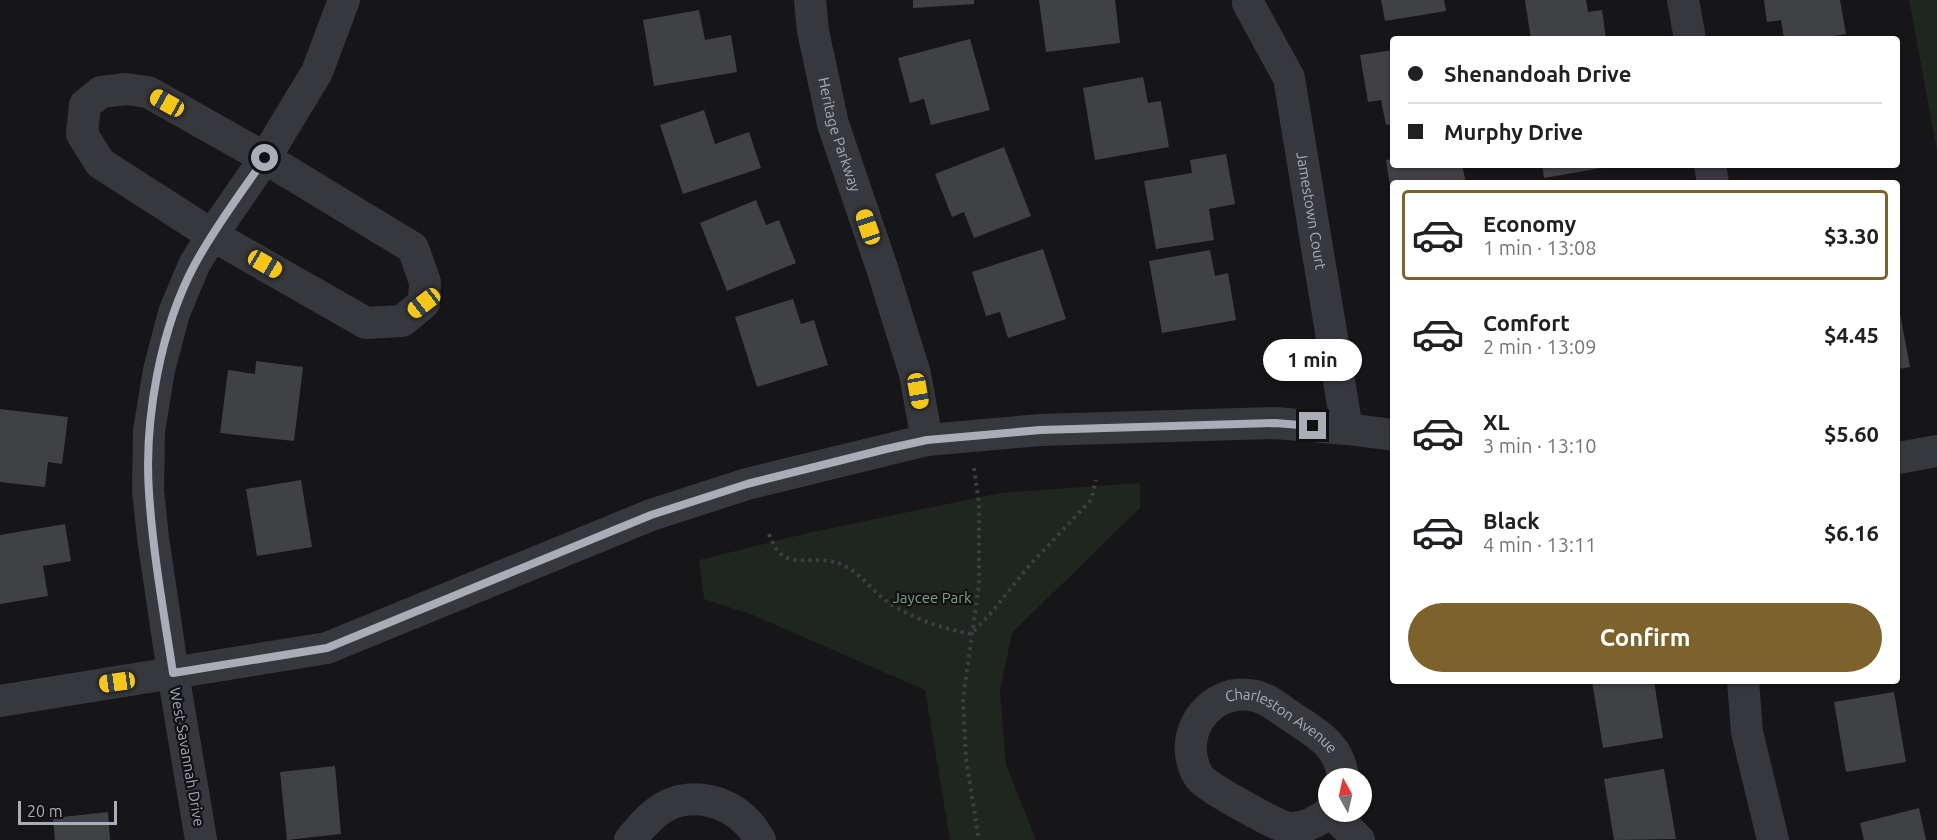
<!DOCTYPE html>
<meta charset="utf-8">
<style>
:root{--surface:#fff;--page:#f6f6f6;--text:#202124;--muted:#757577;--line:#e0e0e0;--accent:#7e622b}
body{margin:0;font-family:Ubuntu,sans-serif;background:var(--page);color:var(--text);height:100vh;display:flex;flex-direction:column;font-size:22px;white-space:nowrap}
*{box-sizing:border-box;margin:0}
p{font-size:20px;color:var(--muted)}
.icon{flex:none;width:33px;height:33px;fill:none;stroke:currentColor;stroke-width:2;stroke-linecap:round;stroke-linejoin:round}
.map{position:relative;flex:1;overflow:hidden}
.sheet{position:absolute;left:1390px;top:180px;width:510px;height:504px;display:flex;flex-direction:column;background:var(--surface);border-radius:6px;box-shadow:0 2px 4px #0004}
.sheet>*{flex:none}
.hud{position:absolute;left:1390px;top:36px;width:510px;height:132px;border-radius:6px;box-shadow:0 2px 4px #0004;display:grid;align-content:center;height:132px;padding:0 18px;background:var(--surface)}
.needle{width:39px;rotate:352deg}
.fabs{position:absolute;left:1318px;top:768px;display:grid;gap:12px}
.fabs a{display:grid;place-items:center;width:54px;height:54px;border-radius:50%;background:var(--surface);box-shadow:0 2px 4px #0004;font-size:30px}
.scale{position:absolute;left:18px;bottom:15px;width:99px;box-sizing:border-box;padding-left:6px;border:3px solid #a8adb8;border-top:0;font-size:16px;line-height:21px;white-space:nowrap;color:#a8adb8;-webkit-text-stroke:4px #111113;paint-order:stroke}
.end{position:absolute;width:27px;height:27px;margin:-14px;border:8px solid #a8adb8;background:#111;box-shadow:0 0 0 3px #111}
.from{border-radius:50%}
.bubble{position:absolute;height:42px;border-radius:21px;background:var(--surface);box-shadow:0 2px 4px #0004;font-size:20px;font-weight:700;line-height:42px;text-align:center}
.car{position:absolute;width:18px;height:36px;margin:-18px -9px;border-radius:8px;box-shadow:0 0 4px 2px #0007;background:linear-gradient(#f5c518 24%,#345 0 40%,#f5c518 0 76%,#345 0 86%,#f5c518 0)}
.hud b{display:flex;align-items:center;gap:21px;height:57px;font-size:22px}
.hud b+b{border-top:2px solid var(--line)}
.hud i{width:15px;height:15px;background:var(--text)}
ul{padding:10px 0 0;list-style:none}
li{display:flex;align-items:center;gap:18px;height:90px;margin:0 12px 9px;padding:0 6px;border:3px solid transparent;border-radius:6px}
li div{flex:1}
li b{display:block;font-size:22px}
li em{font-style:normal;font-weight:700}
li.current{border-color:var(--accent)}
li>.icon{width:54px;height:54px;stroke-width:1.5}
.primary-button{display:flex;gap:12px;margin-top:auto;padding:12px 18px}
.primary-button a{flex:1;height:69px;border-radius:36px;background:var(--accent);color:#fff;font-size:24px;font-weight:700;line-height:69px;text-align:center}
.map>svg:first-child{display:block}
.green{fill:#1e261f}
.building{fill:#404145}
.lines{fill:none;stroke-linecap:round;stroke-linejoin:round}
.path{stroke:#3d3f44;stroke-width:4;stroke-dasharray:3 4.5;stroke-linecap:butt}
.street{stroke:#37383d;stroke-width:32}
.route{stroke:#a8adb8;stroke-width:8}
.labels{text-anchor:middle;stroke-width:4.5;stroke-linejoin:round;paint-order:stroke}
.street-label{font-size:15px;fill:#a8adb8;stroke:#111113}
.park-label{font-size:15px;fill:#7fa381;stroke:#111113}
</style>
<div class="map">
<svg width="1937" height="840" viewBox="0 0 1937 840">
<rect width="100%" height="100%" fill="#161618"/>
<path class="green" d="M 1909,0 L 1937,0 L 1937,150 Z
M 1140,483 L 1140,508 L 1012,633 L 1000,691 L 1006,765 L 1036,840 L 950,840 L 925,690 L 753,615 L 704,599 L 699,560 L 808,533 L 1000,493 Z"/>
<path class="building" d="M 913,0 L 974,0 L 974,4 L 913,8 Z
M 1039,0 L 1115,0 L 1120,43 L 1046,52 Z
M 1381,0 L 1444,0 L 1446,11 L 1385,21 Z
M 1525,0 L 1586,0 L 1588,12 L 1602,10 L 1606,39 L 1531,39 Z
M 1764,0 L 1840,0 L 1846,34 L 1817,39 L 1784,39 L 1781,20 L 1767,22 Z
M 699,10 L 705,40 L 731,35 L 737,72 L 654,86 L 643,20 Z
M 970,39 L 990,110 L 931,125 L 924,99 L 910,103 L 898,58 Z
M 1394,50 L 1394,124 L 1386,125 L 1381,100 L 1368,102 L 1360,55 Z
M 1143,77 L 1148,103 L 1161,101 L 1169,147 L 1095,160 L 1083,88 Z
M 704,110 L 715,144 L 749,132 L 761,168 L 683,194 L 660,125 Z
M 1004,147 L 1031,216 L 974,238 L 964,212 L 952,217 L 935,174 Z
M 1226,154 L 1235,204 L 1209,209 L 1214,240 L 1156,249 L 1144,181 L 1192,173 L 1190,160 Z
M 1394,159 L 1394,165 L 1462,165 L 1466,183 L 1394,183 L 1392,199 L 1386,160 Z
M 1542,165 L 1613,165 L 1613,166 L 1544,178 Z
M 756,200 L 766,225 L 779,220 L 796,263 L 727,291 L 700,223 Z
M 1043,249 L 1066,319 L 1008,338 L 1000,312 L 986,316 L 972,272 Z
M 1210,250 L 1215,276 L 1228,273 L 1236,320 L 1162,333 L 1149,261 Z
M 793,299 L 801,324 L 814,320 L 828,365 L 757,387 L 735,317 Z
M 1898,303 L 1910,367 L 1898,369 Z
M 256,361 L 303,367 L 294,441 L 220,433 L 228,370 L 255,374 Z
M 0,409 L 68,417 L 62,464 L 48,462 L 45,487 L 0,482 Z
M 301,480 L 312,547 L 257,556 L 246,489 Z
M 65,524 L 71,561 L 43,566 L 48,596 L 0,604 L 0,535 Z
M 1592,681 L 1654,681 L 1663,738 L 1603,748 Z
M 1894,692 L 1906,762 L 1846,772 L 1834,702 Z
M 335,766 L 341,834 L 287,840 L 280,772 Z
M 1664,769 L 1676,839 L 1614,840 L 1604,779 Z
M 1919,808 L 1926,840 L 1864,840 L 1860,823 Z
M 108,812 L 110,840 L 55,840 L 53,818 Z"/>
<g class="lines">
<path class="path" d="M 974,468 L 979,504 L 979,584 L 963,699 L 966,759 L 979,840
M 769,534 C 783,573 803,555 834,562 C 856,567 868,587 885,600 C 910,618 941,628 971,634 L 992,612 L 1027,568 L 1091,500 L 1096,480"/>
<g class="street">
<path id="s1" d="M 810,0 L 813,31 L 833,124 L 882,268 L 915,374 L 927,440"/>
<path d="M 1683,0 L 1690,39"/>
<path id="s2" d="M 1248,3 L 1289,78 L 1347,429"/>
<path d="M 126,89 L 148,92 L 265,158 L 413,248 L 425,282 L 424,303 L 402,321 L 366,323 L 212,235 L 100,163 L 82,134 L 85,105 L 101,92 Z"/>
<path d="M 1710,165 L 1713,183"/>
<path d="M 1898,458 L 1937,451"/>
<path d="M 1743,681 L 1747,732 L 1773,840"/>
<path d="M 0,701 L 327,648 L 651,515 L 747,484 L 927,440 L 1040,430 L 1275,423 L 1347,429 L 1394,435"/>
<path id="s3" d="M 1330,812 C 1318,821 1305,829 1289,828 C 1278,827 1209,788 1201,779 C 1198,776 1194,768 1193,763 C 1182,728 1212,690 1249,695 C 1265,696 1277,707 1289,715 C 1315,733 1340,744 1343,778"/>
<path d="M 1331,812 L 1359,840"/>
<path d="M 201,840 L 173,673 L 153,538 L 148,491 L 149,431 L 159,370 L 174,313 L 194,265 L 212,235 L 265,158 L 317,72 L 344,0"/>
<path d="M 630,840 C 641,827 652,813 668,805 C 694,793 726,801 746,821 C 752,826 756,834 760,840"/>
</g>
</g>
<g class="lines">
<path class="route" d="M 265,158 C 241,193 215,227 195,264 C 160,329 144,420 149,493 C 153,554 164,614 173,673 L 327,648 L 651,515 L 747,484 L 886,449 L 927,440 L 1040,430 L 1275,423 L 1313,426"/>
</g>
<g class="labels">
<g class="street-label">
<text dy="5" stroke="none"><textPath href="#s1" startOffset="138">Heritage Parkway</textPath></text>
<text dy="5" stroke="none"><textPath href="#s2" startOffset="220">Jamestown Court</textPath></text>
<text dy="5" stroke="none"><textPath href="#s3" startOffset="308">Charleston Avenue</textPath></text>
<text transform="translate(187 757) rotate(80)" y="5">West Savannah Drive</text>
</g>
<g class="park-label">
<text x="932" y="603">Jaycee Park</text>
</g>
</g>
</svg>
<div class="fabs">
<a><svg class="needle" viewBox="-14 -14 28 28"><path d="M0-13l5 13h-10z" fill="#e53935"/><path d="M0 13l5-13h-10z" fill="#757577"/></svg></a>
</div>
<div class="scale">20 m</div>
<i class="end from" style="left:265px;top:158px"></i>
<i class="end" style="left:1313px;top:426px"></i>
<div class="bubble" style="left:1263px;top:339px;width:99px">1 min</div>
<i class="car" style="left:167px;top:103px;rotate:299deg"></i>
<i class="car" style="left:868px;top:227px;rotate:341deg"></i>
<i class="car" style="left:265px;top:264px;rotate:120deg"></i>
<i class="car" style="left:424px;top:303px;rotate:232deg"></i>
<i class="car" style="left:918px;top:391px;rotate:170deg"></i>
<i class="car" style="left:117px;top:682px;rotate:262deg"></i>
<div class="hud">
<b><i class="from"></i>Shenandoah Drive</b>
<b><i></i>Murphy Drive</b>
</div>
<section class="sheet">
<ul>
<li class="current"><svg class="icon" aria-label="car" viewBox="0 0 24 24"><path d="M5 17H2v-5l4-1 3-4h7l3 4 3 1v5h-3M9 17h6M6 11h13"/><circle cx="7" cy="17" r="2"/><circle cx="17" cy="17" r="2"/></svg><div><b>Economy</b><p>1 min · 13:08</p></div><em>$3.30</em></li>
<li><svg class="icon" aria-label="car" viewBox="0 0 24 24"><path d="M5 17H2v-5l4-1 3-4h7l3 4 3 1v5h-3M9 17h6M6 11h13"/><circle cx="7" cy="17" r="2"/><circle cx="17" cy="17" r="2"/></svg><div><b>Comfort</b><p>2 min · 13:09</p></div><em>$4.45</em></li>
<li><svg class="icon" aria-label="car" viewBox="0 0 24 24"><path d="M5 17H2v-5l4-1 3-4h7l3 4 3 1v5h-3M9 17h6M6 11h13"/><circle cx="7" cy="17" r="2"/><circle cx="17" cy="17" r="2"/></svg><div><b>XL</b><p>3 min · 13:10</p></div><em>$5.60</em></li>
<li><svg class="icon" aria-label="car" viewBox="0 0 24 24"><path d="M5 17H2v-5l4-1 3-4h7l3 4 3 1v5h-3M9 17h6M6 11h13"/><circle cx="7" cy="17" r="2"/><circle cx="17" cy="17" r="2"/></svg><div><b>Black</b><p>4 min · 13:11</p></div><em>$6.16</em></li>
</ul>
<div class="primary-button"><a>Confirm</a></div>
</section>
</div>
